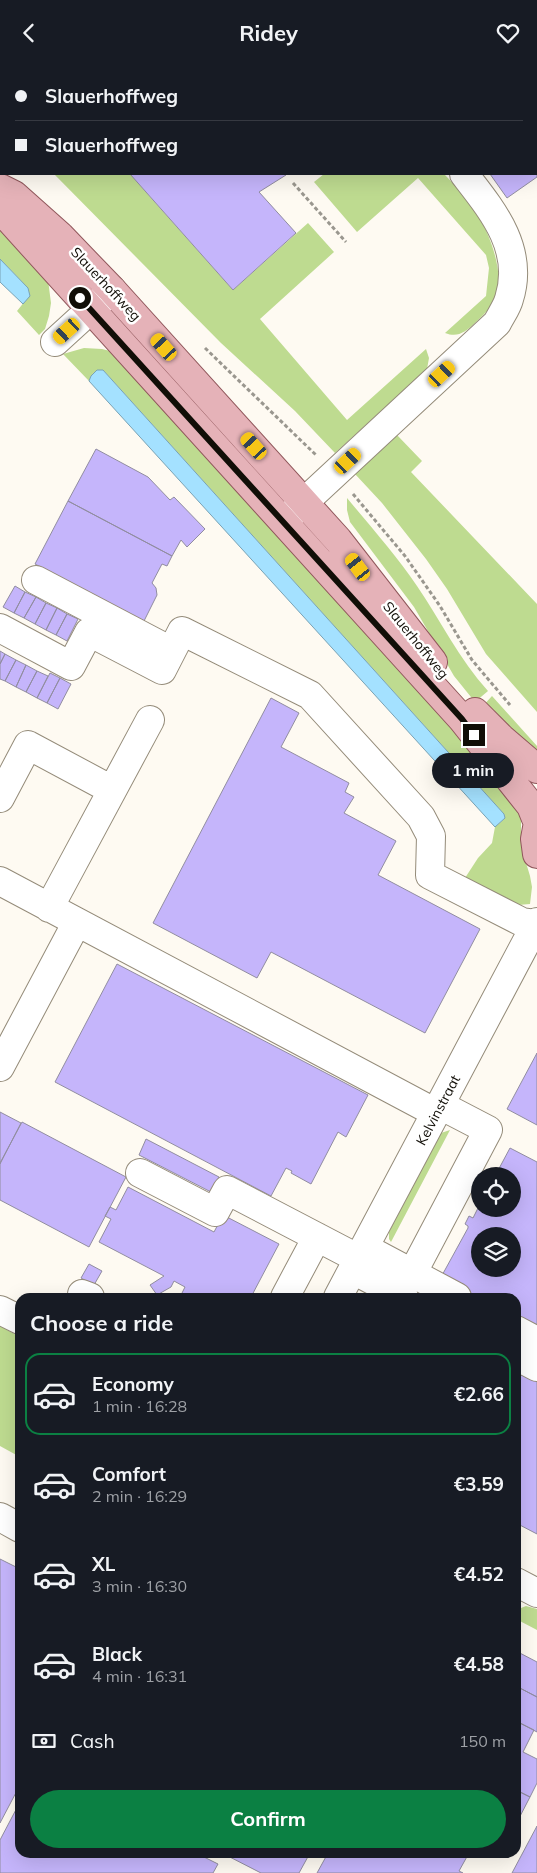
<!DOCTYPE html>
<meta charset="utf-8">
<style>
:root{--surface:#171b24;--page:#242831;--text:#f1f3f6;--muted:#9ea1a6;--line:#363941;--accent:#0b8043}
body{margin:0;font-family:Mulish,sans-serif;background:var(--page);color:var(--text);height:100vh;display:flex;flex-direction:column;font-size:19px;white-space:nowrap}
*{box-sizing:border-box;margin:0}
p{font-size:16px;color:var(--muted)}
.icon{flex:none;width:28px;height:28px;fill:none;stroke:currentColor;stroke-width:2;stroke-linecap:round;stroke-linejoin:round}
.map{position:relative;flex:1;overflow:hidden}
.sheet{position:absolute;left:15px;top:1228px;width:506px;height:565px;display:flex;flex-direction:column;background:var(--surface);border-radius:15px;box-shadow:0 5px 20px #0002}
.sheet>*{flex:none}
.banner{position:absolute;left:0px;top:0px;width:538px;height:110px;box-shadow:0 5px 20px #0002;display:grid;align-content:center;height:110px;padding:0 15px;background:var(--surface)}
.tools{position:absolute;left:471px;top:1102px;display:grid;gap:10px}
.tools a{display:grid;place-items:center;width:50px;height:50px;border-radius:50%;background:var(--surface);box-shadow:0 5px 20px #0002;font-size:25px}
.end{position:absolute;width:22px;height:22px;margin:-11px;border:6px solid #110e07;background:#fff;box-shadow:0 0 0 2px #fff}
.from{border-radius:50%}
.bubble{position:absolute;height:35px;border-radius:18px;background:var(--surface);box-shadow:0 5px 20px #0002;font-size:16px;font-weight:700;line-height:35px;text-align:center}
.car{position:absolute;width:15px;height:30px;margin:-15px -8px;border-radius:6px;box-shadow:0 0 4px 1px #0007;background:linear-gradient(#f5c518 24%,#345 0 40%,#f5c518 0 76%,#345 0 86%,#f5c518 0)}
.banner b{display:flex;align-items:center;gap:18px;height:48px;font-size:19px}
.banner b+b{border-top:1px solid var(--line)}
.banner i{width:12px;height:12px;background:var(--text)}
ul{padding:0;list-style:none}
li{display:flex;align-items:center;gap:15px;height:82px;margin:0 10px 8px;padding:0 5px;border:2px solid transparent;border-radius:15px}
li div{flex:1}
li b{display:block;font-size:19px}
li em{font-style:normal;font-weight:700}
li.on{border-color:var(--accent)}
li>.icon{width:45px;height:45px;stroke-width:1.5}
h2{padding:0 15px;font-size:22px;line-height:60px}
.pay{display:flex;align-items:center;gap:12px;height:55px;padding:0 15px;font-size:19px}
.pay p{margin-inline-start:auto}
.primary-button{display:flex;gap:10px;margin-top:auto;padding:10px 15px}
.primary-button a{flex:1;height:58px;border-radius:30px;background:var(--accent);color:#fff;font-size:20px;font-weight:700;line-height:58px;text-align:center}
header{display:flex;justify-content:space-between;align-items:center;height:65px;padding:0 15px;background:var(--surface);font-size:22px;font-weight:700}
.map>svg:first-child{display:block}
.green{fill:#bedb90}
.water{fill:#a4e1ff;stroke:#78a2b5}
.building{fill:#c5b5fb;stroke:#918da0;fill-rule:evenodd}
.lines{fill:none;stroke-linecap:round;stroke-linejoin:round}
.minor-casing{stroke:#948b79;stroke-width:30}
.major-casing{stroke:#90575b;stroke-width:30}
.path{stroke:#9a978f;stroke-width:3;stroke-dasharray:4 2.5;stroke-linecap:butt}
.minor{stroke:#fff;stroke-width:28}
.major{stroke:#e5b2b8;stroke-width:28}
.route{stroke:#110e07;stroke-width:6}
.labels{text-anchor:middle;stroke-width:5;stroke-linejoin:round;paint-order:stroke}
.street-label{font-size:14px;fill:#110e07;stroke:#fff}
</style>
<header><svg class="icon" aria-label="back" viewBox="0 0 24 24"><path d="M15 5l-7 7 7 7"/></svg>Ridey<svg class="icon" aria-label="heart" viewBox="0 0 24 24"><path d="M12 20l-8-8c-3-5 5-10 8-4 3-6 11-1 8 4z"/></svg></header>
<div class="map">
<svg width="537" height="1808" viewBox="0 0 537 1808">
<rect width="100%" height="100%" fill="#fefaf2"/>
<path class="green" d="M 0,0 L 36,1 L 1,1 L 1,55 Z
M 54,109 L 130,109 L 233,225 L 308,158 L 334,187 L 260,254 L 347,355 L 426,284 L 429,293 L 427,304 L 335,388 L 295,346 L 221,278 Z
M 324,109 L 444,109 C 457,122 471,138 480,154 C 492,174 507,217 493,238 C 488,246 481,252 475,258 C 465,267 458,273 445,268 L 486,231 L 489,203 L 486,190 L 418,113 L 357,167 L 314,117 Z
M 0,157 L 48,215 L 51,238 L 49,251 L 45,264 L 39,270 L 17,246 L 29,231 L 28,223 L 0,194 Z
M 84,283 L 102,284 L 114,287 L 437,647 L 453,665 L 458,661 L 521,751 L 521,781 L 530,811 L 532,822 L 530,839 L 518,840 L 465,813 L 478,793 L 492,778 L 495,762 L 505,753 L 504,749 L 103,305 C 95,305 92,308 89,316 L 63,289 Z
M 397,370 L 422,396 L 411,407 L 537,539 L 537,647 L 486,589 L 447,524 L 426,494 L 382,438 L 355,409 Z
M 347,433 C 371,462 396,490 417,521 C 441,556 459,594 488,626 L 475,637 L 454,611 L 414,542 L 350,457 L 347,445 Z
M 492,631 L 537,681 L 537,694 L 481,643 Z
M 450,1065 L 391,1177 L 389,1174 L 389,1167 L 441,1068 Z
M 0,1261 L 20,1272 L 20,1392 L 0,1381 Z
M 526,1541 L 537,1544 L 537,1565 L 516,1554 L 516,1545 Z"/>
<path class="water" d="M 0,194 L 28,223 L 30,231 L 23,239 L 0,217 Z
M 97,305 L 103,305 L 504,749 L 505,753 L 495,762 L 89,316 L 91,311 Z"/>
<path class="building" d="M 35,0 L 320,0 L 321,1 L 36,1 Z
M 411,0 L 537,0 L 537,112 L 507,133 L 490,109 L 536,109 L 536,1 Z
M 130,109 L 285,109 L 286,110 L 259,127 L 296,168 L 233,225 Z
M 96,384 L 148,412 L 170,435 L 174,432 L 205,464 L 187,482 L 181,475 L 172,491 L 68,436 Z
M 68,436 L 172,491 L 167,501 L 162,499 L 152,518 L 156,523 L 157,530 L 144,556 L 35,499 Z
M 15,521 L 25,527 L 14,548 L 3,542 Z
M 25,527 L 36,532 L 24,553 L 14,548 Z
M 36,532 L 46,538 L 35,559 L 24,553 Z
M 46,538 L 57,543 L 46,565 L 35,559 Z
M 57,543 L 67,549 L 56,570 L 46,565 Z
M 67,549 L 78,554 L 67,576 L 56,570 Z
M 0,586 L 5,589 L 0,599 Z
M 5,589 L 16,595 L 5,616 L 0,614 L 0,599 Z
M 16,595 L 26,600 L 16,622 L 5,616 Z
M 26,600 L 37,606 L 26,627 L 16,622 Z
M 37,606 L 48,611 L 37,633 L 26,627 Z
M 50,608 L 60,613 L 47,638 L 37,633 Z
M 60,613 L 71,619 L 58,644 L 47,638 Z
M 271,633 L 299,648 L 281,682 L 349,718 L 345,727 L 354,732 L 344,748 L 396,776 L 378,810 L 480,864 L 425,968 L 271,887 L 257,913 L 153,858 Z
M 117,899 L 368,1030 L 346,1072 L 338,1067 L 311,1119 L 291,1108 L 292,1106 L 286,1103 L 271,1131 L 55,1017 Z
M 537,988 L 537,1060 L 507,1044 Z
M 0,1047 L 21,1058 L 0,1099 Z
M 22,1057 L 126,1112 L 89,1182 L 0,1135 L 0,1098 Z
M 146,1074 L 219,1112 L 211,1127 L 139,1090 Z
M 510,1083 L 537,1097 L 537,1266 L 516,1254 L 516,1232 L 475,1232 L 440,1214 L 468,1163 L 468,1161 L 465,1159 L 469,1151 L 473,1153 L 480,1139 L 480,1144 L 512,1144 L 512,1111 L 495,1111 ZM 480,1171 L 512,1171 L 512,1204 L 480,1204 Z
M 128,1122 L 214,1167 L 223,1150 L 279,1179 L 251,1232 L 180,1232 L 185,1222 L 174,1216 L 171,1222 L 157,1230 L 150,1220 L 164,1211 L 99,1177 L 111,1154 L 105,1151 L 110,1142 L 116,1145 Z
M 89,1199 L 102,1206 L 94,1220 L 81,1213 Z
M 516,1304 L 537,1315 L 537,1469 L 516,1458 Z
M 0,1494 L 20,1504 L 20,1720 L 0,1758 Z
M 516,1586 L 537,1597 L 537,1632 L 516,1621 Z
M 516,1621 L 537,1632 L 537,1667 L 516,1656 Z
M 516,1656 L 534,1665 L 523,1687 L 537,1694 L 537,1718 L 530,1732 L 516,1725 Z
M 516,1725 L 530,1732 L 516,1759 Z
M 20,1737 L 20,1788 L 196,1788 L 218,1799 L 213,1808 L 0,1808 L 0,1775 Z
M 537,1761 L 537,1808 L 512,1808 Z
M 222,1788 L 310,1788 L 299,1808 L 261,1808 Z
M 328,1788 L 469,1788 L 459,1806 L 463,1808 L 317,1808 Z"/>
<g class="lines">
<g class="minor-casing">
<path id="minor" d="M 381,0 L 382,1
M 55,277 L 112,225
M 287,453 L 497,258 C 501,250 507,242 509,234 C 525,184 492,145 464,109
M 36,515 L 171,586
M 0,563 L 71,601 L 89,567 L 162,605 L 182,566 L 310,630 L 421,752 L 431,771 L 430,810 L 522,857 L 536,859
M 0,733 L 28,680 L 112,725
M 0,816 L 436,1048
M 49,843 L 150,655
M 0,1002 L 77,857
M 140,1108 L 215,1147 L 227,1125 L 359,1194
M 365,1183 L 457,1232
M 353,1205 L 404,1232
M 412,1209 L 488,1065 L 440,1040
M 82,1229 L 90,1232
M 285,1232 L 317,1172
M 338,1232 L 537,857
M 0,1245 L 20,1255
M 516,1265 L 537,1276
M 516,1291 L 537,1302
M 0,1452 L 20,1463
M 516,1517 L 537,1528"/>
</g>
<g class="major-casing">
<path id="major" d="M 0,123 L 14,130 L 60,171 L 112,225 L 338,475 L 433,597
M 0,144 L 462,654 L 531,741 L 537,756
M 475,647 L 501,673 L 537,704
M 537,763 L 535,774 L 537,789"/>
</g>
<path class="path" d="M 0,76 L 1,77
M 293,118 L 346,177
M 205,283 L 316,390
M 353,429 L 405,491 L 440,541 L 472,595 L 510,640"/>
<use href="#minor" class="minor"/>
<use href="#major" class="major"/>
</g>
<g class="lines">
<path class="route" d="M 80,233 L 462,654 L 474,670"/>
</g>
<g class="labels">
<g class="street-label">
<text transform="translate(106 219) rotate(47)" y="5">Slauerhoffweg</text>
<text transform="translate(416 575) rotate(51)" y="5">Slauerhoffweg</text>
<text transform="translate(438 1045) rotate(-62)" y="5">Kelvinstraat</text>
</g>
</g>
</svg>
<div class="tools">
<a><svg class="icon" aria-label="locate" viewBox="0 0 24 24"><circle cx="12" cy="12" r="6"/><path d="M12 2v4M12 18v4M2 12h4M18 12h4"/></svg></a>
<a><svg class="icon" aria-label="layers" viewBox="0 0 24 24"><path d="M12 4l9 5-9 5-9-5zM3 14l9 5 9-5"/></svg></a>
</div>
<i class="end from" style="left:80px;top:233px"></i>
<i class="end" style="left:474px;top:670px"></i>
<div class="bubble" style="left:432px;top:688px;width:82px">1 min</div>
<i class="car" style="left:67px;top:266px;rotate:228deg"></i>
<i class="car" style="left:164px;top:282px;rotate:318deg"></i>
<i class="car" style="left:442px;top:309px;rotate:47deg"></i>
<i class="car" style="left:254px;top:381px;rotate:318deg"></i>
<i class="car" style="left:348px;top:396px;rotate:47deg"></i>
<i class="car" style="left:358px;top:502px;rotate:323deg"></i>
<div class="banner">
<b><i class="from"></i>Slauerhoffweg</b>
<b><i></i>Slauerhoffweg</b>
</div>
<section class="sheet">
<h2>Choose a ride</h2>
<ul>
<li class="on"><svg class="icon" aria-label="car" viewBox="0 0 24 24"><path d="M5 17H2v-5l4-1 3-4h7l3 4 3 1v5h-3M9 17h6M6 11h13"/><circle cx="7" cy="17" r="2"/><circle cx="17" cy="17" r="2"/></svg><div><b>Economy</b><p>1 min · 16:28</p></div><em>€2.66</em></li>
<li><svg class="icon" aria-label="car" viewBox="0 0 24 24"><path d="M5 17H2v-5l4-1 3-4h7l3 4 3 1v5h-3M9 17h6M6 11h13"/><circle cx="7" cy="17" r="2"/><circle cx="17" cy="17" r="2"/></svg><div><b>Comfort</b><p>2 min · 16:29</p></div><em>€3.59</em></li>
<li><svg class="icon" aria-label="car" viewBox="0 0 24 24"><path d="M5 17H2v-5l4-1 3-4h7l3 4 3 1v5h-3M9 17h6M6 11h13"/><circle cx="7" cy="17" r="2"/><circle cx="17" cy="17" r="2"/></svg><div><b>XL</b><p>3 min · 16:30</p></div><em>€4.52</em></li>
<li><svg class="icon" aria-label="car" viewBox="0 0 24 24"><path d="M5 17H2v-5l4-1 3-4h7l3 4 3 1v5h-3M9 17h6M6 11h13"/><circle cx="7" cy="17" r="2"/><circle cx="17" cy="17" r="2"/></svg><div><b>Black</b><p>4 min · 16:31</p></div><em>€4.58</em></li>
</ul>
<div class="pay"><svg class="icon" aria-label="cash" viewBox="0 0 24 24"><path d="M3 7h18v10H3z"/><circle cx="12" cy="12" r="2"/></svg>Cash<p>150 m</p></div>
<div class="primary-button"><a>Confirm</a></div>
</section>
</div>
